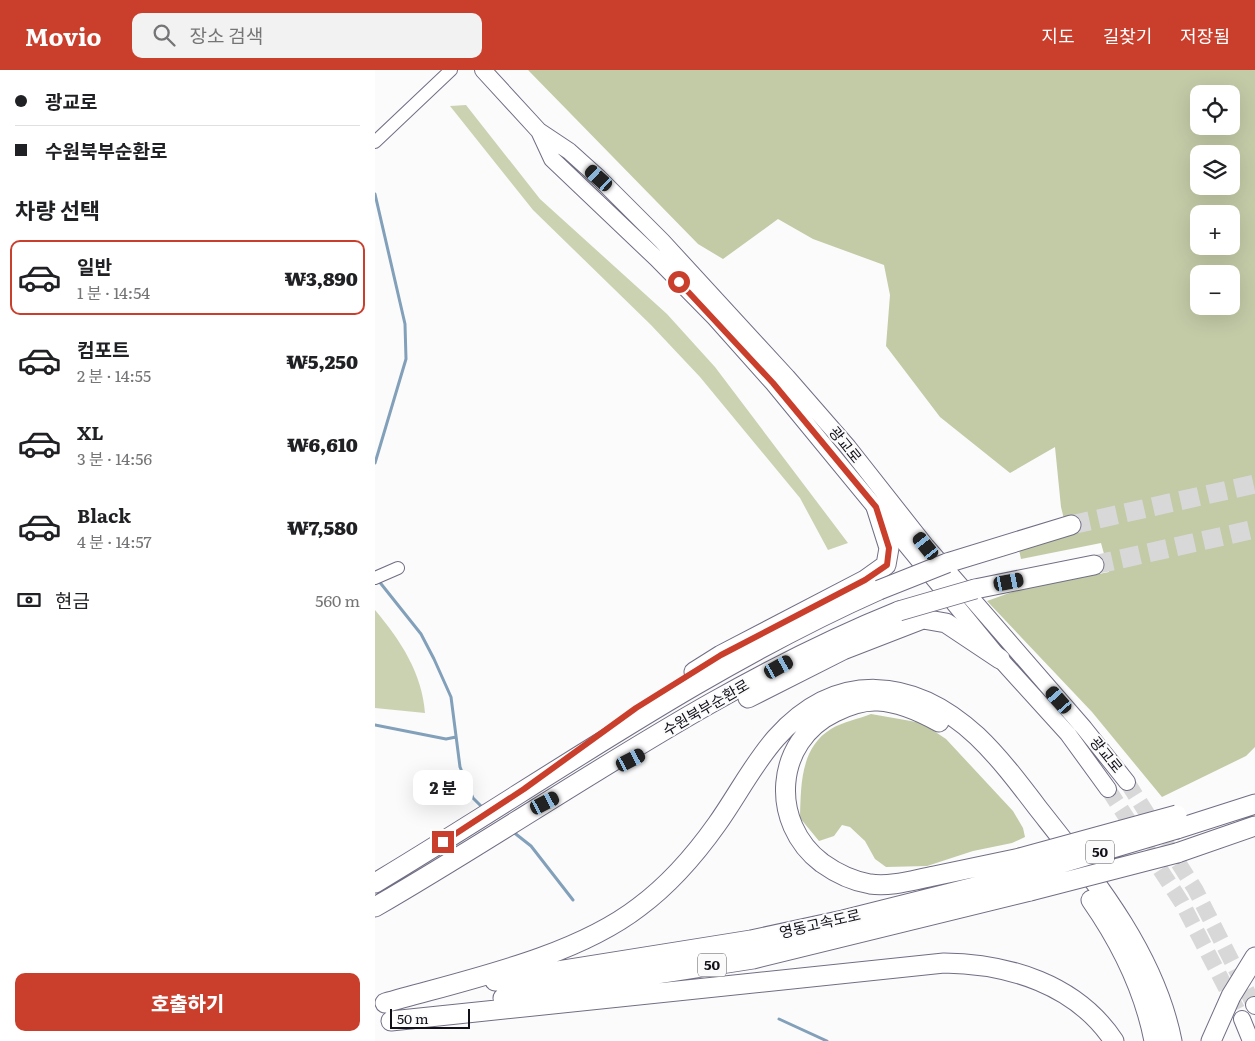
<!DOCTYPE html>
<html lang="ko">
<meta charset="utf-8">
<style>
:root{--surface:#fff;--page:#f2f2f2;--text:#202124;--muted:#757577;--line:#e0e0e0;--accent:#ca3e2c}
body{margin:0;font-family:Literata,"Noto Sans KR",serif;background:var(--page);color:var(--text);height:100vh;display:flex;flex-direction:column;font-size:19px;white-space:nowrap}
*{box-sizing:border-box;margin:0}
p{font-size:16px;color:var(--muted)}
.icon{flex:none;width:28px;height:28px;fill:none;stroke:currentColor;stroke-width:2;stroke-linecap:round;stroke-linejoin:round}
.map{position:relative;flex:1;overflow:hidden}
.panel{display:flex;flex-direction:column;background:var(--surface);width:375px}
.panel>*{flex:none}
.top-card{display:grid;align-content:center;height:110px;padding:0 15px;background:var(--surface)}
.buttons{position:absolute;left:815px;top:15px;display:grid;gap:10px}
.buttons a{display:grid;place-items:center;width:50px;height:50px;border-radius:10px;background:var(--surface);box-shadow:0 5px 20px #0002;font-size:25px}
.scale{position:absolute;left:15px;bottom:12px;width:80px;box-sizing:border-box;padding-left:5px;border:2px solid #12111a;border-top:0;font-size:14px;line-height:18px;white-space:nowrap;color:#12111a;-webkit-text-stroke:4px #fbfbfb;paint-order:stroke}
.end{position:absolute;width:22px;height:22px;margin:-11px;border:6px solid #ca3e2c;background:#fff;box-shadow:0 0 0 2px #fff}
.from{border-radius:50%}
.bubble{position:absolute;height:35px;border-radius:10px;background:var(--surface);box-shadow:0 5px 20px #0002;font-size:16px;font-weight:800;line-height:35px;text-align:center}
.car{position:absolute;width:15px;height:30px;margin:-15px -8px;border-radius:6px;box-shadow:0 0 4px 1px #0007;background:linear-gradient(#222 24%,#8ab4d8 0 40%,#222 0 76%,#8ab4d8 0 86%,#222 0)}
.top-card b{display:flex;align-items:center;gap:18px;height:48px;font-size:19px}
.top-card b+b{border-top:1px solid var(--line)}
.top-card i{width:12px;height:12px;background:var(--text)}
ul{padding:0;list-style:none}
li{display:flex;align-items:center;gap:15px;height:75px;margin:0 10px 8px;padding:0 5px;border:2px solid transparent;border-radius:10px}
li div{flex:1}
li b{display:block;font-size:19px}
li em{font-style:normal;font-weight:800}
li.selected{border-color:var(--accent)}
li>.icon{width:45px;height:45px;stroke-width:1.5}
h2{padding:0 15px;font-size:22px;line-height:60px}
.pay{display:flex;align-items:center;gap:12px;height:55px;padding:0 15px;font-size:19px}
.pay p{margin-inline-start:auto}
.button{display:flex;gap:10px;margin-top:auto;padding:10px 15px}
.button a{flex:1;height:58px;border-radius:10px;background:var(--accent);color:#fff;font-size:20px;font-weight:800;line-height:58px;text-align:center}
header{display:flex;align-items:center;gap:30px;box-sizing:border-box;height:70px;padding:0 25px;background:var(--accent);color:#fff}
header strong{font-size:24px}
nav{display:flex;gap:28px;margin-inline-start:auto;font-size:18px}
.search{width:350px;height:45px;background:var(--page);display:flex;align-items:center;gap:12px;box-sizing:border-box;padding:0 18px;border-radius:10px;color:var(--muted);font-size:19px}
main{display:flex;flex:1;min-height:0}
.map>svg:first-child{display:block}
.green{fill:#cbd2b2}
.forest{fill:#c2caa6;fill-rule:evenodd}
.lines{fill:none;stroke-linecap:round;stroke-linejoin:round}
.stream{stroke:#82a0b9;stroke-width:3}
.major-tunnel{stroke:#d8d8d9;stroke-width:16;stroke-dasharray:16 8;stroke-linecap:butt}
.highway-tunnel{stroke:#d8d8d9;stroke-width:19;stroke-dasharray:19 9;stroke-linecap:butt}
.minor-casing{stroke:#706e84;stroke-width:14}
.major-casing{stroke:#706e84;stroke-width:18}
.highway-casing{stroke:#706e84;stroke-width:21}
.minor{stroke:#fff;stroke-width:12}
.major{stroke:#fff;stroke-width:16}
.highway{stroke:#fff;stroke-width:19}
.highway-bridge-casing{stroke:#706e84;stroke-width:21;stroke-linecap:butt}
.highway-bridge{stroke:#fff;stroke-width:19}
.route{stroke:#ca3e2c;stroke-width:6}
.labels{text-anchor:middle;stroke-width:4;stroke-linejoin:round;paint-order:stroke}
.shield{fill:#fbfbfb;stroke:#58575e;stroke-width:1}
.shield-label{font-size:14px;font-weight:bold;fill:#12111a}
.street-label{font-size:15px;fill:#12111a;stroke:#fbfbfb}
</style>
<header>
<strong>Movio</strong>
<div class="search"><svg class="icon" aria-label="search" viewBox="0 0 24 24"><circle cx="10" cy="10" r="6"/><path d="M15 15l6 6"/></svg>장소 검색</div>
<nav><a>지도</a><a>길찾기</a><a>저장됨</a></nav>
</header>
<main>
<section class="panel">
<div class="top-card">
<b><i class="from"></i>광교로</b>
<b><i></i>수원북부순환로</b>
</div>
<h2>차량 선택</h2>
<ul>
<li class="selected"><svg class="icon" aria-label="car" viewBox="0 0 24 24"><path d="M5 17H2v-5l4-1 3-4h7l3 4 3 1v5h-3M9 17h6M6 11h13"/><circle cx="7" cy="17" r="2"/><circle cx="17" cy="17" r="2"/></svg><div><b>일반</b><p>1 분 · 14:54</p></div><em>₩3,890</em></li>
<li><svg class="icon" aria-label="car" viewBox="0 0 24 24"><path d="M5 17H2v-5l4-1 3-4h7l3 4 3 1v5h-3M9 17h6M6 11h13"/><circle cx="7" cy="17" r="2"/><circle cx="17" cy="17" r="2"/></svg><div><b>컴포트</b><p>2 분 · 14:55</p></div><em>₩5,250</em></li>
<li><svg class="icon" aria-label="car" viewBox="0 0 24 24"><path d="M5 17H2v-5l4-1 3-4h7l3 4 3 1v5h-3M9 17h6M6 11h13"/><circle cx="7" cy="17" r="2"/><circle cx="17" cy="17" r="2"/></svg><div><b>XL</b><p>3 분 · 14:56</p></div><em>₩6,610</em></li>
<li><svg class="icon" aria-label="car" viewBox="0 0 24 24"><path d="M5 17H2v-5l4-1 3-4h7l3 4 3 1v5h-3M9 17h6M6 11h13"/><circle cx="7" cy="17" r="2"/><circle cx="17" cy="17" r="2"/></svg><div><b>Black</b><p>4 분 · 14:57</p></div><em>₩7,580</em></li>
</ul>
<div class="pay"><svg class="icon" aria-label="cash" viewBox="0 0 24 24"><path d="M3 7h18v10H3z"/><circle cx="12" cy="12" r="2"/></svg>현금<p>560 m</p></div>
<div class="button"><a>호출하기</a></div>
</section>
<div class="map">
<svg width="880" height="971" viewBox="0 0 880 971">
<rect width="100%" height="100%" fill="#fbfbfb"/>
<path class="green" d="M 91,35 L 165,129 L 292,244 L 340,297 L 473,473 L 453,480 L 425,428 L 325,307 L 276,255 L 158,140 L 75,36 Z
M 0,540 C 26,571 47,603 50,643 L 0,638 Z"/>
<path class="forest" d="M 153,0 L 880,0 L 880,677 L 871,686 L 787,727 L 717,642 L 612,531 L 640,521 L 734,502 L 726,473 L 646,489 L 643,475 L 693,465 L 686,437 L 680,377 L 635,403 L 565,347 L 511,276 L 515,225 L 509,195 L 438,169 L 403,149 L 348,189 L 323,174 ZM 824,24 L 856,24 L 856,56 L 824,56 ZM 824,84 L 856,84 L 856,116 L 824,116 ZM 824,144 L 856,144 L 856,176 L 824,176 ZM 824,204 L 856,204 L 856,236 L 824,236 Z
M 496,644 L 547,653 L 571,669 L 638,741 L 648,758 L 650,767 L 637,773 L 598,781 L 552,796 L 511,797 L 500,789 L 490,771 L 475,757 L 467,755 L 459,766 L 444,771 L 425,748 C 426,716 425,678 456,659 C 467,652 484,649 496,644 Z"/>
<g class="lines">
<path class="stream" d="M 0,124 L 30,254 L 31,289 L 0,393
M 3,510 L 46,564 L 59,589 L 76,627 L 85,697 L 98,728 L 109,739
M 0,655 L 71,669 L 81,667
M 137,761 L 156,776 L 198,830
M 404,949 L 452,971"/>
<path class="major-tunnel" d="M 752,712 L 820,819 L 879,935
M 733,719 L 807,833 L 867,949"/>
<path class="highway-tunnel" d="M 696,455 L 880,414
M 719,495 L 880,459"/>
<g class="minor-casing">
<path id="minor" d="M 0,72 L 76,0
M 0,508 L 23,498"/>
</g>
<g class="major-casing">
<path id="major" d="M 108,0 L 164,61 L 194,81 L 224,108 L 287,171 L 412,307 L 473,377 L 551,476 L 709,658 L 752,712
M 164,61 L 177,89 L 281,188 L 340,248 L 398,313 L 625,589 L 693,664 L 733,719
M 879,935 L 880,936
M 867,949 L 876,971"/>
</g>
<g class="highway-casing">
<path id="highway" d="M 572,493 L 696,455
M 600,519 L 719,495
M 319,602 L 346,585 L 490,510 L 511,495 L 514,478 L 501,437
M 373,628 L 468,580 L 548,549 L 571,553 L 625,589
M 564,652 C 546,642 524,632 503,631 C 488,630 474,635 460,642 C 399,671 394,753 447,793 C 461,803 477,811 495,814 C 516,817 538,810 559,806 C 587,800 616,794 645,788
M 802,759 L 880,734
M 802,783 L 880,756
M 0,813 C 167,713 326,599 504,520
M 716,830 C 746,873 769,919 779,971
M 0,837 C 173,737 337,616 524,541
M 120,911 L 376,870 L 468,850 L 647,805
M 128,928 L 378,889 L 655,821
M 10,933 C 90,910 198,888 264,837 C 295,814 320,785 342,754 C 362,726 378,694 401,668 C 462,600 538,607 602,666 C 624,687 643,712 662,737 C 717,807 779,881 797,971
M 16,951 L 569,893 C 634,894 701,914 739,971
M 836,971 L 856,926 L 880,887"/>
</g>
<use href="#minor" class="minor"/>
<use href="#major" class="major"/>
<use href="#highway" class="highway"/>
<g class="highway-bridge-casing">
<path id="highway-bridge" d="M 504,520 L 572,493
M 524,541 L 600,519
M 645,788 L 802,745
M 647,805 L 802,759
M 655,821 L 802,783"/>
</g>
<use href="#highway-bridge" class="highway-bridge"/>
</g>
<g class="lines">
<path class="route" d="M 68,772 L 149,719 L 261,638 L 346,585 L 490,510 L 512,495 L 514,478 L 501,437 L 398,313 L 304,212"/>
</g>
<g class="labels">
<g class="shield">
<rect x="711" y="770.5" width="28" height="23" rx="4"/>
<rect x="323" y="883.5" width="28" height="23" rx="4"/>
</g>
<g class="shield-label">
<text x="725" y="787">50</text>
<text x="337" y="900">50</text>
</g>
<g class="street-label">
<text transform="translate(470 375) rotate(51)" y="5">광교로</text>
<text transform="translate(331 638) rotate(-30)" y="5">수원북부순환로</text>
<text transform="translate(731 685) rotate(51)" y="5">광교로</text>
<text transform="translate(445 854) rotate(-13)" y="5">영동고속도로</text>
</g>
</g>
</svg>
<div class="buttons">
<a><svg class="icon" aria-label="locate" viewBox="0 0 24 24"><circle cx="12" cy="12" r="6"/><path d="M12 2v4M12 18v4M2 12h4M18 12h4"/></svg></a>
<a><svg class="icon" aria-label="layers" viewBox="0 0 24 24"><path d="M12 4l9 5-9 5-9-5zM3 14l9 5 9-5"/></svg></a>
<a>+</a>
<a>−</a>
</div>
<div class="scale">50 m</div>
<i class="end from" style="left:304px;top:212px"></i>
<i class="end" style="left:68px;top:772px"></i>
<div class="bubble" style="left:38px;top:700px;width:60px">2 분</div>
<i class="car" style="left:224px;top:108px;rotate:312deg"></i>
<i class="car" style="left:551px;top:476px;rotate:321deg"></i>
<i class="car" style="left:634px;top:512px;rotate:79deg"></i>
<i class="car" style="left:404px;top:597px;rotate:61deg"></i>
<i class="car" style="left:684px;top:630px;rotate:319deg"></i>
<i class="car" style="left:256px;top:690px;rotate:63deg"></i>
<i class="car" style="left:170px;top:733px;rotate:63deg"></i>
</div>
</main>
